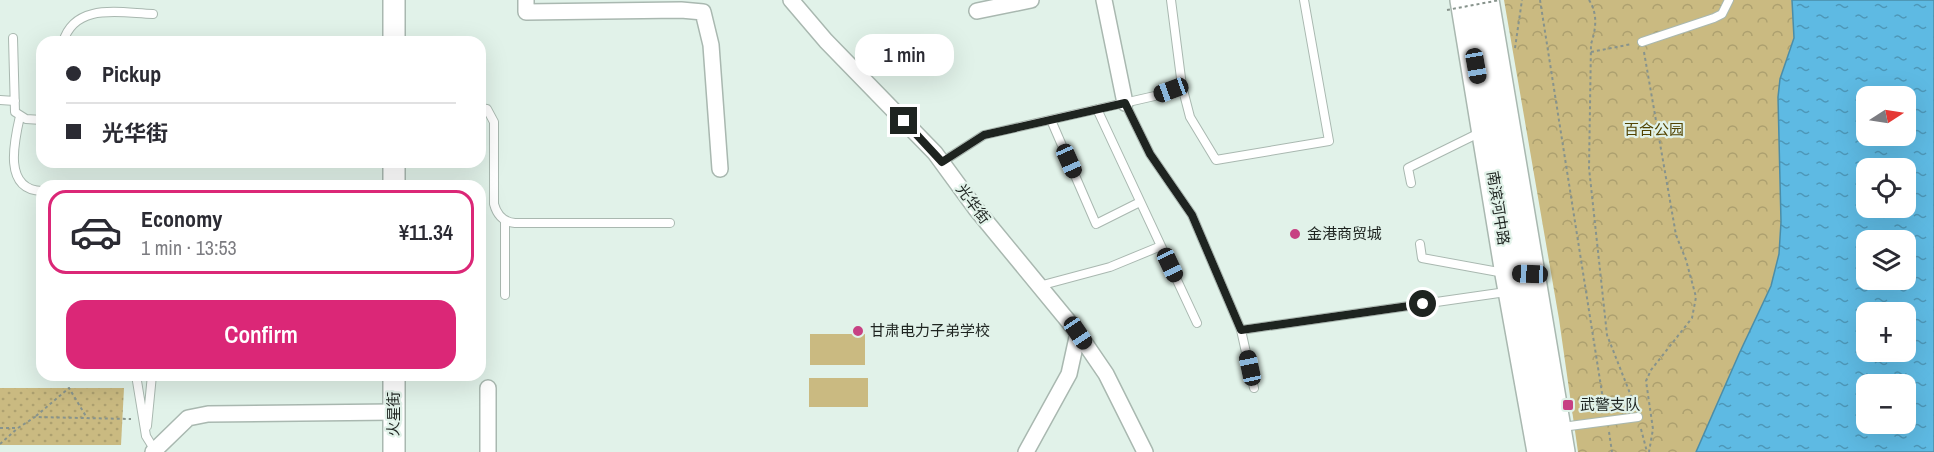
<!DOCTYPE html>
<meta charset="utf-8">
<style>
:root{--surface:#fff;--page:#f7f7f7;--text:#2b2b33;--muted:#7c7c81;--line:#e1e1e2;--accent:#db2777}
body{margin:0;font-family:"Archivo Narrow","Noto Sans SC",sans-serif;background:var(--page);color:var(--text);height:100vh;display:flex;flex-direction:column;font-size:22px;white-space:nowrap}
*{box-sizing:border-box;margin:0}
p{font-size:20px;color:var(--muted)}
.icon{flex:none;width:33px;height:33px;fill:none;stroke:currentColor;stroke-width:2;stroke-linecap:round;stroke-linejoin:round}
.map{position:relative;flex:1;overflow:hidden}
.details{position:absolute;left:36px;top:180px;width:450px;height:201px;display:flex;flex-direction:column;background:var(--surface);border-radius:18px;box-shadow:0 6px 24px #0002}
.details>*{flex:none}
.hud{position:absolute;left:36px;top:36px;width:450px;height:132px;border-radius:18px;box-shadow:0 6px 24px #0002;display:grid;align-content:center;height:132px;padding:0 30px;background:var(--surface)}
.needle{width:39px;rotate:78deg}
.fabs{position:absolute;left:1856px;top:86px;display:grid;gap:12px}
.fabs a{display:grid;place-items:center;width:60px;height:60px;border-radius:12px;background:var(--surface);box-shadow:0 6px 24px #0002;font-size:30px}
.end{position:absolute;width:27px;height:27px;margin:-14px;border:8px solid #1e2420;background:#fff;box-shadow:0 0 0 3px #fff}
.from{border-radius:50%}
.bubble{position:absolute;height:42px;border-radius:18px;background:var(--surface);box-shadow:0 6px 24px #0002;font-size:20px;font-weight:600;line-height:42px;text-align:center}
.car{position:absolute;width:18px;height:36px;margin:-18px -9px;border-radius:8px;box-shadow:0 0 4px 2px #0007;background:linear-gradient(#222 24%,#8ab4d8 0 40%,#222 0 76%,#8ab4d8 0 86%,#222 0)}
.hud b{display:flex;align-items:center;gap:21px;height:57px;font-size:22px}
.hud b+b{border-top:2px solid var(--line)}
.hud i{width:15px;height:15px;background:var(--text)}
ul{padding:10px 0 0;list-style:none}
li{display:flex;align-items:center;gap:18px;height:84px;margin:0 12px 9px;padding:0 18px;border:3px solid var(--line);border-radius:18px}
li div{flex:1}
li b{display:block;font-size:22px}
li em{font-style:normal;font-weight:600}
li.selected{border-color:var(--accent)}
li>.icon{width:54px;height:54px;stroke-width:1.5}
.action{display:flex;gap:12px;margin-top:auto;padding:12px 30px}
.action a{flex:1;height:69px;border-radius:18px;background:var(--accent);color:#fff;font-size:24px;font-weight:600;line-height:69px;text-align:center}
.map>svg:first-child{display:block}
.grass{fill:#caba81}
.park{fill:url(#park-crowns)}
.garden{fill:url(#garden-dots)}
.water{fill:url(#water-ripples);stroke:#4b8da8;stroke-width:1.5;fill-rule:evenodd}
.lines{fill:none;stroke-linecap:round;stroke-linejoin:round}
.lane-casing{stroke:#a9b8b0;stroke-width:10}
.street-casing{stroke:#a9b8b0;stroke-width:18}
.secondary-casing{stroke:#a9b8b0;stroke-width:24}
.highway-casing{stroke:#a9b8b0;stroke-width:30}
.path{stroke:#87938c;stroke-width:2;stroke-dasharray:3 3;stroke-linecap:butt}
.lane{stroke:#fff;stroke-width:8}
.street{stroke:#fff;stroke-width:15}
.secondary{stroke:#fff;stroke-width:21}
.highway{stroke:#fff;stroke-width:27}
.path-bridge{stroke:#87938c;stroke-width:2;stroke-dasharray:3 3;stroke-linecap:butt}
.route{stroke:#1e2420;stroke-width:8}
.poi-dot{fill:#c74183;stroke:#e1f2e9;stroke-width:2}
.labels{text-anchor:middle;stroke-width:4.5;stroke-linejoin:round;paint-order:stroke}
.park-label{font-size:15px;fill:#524300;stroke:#e1f2e9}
.street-label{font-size:15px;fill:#1e2420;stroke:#e1f2e9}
.poi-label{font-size:15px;fill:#1e2420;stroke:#e1f2e9;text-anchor:start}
</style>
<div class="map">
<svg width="1934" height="452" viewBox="0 0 1934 452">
<defs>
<pattern id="park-crowns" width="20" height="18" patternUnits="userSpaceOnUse" patternTransform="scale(1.5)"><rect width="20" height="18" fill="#caba81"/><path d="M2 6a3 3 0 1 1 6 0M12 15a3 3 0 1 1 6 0" fill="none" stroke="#ada06f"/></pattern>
<pattern id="garden-dots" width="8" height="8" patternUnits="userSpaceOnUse" patternTransform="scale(1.5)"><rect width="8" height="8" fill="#caba81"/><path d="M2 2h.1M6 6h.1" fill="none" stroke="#ada06f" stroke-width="1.8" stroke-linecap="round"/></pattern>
<pattern id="water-ripples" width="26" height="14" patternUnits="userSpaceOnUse" patternTransform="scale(1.5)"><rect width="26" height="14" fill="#5ebae3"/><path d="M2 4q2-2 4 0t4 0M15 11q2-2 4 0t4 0" fill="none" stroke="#4d97b8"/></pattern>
</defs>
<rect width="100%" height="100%" fill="#e1f2e9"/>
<path class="grass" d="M 810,334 L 865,334 L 865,365 L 810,365 Z
M 809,378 L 868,378 L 868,407 L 809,407 Z"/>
<path class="park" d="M 1504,0 L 1792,0 L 1794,38 L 1780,79 L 1781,222 L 1779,254 L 1771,286 L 1739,354 L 1696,452 L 1578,452 L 1559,319 Z"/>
<path class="garden" d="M 0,388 L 124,388 L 121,445 L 0,445 Z"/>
<path class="water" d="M 1792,0 L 1934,0 L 1934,452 L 1696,452 L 1739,354 L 1771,286 L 1779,254 L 1781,222 L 1778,97 L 1780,79 L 1794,38 ZM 1866,96 L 1905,96 L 1905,135 L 1866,135 ZM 1866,168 L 1905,168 L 1905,207 L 1866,207 ZM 1866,240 L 1905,240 L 1905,279 L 1866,279 ZM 1866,312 L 1905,312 L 1905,351 L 1866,351 ZM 1866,384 L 1905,384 L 1905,423 L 1866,423 Z"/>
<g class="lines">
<g class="lane-casing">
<path id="lane" d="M 1171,0 L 1182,86 L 1190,117 L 1216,160 L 1329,141 L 1304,0
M 13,38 L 15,112 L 26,119 L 42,120
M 63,42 C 75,2 120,13 153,14
M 1642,42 L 1714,18 L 1722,14 L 1729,0
M 0,100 L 15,101
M 1125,103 L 1150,154 L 1192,215 L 1241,330 L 1506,292
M 480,108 L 487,109 L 494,122 L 494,204 C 497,215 503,222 515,223 L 670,223
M 1097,109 L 1197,323
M 20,116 C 14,142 3,190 42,191
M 1051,120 L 1096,224 L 1140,202
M 942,162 L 984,135 L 1159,95 L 1182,86
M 1411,183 L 1408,168 L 1479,133
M 1420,244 L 1422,258 L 1504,273
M 1039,286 L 1110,267 L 1161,246
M 505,295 L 505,221
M 1241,330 L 1254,388
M 136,375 L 146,436 L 154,449
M 147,426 L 152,375
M 1562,427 L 1638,417"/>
</g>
<g class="street-casing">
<path id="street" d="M 526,0 L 526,12 L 681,10 L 703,12 L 711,45 L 720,169
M 791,0 L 826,41 L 935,153 L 976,209 L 1078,333 L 1106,374 L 1145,452
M 1104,0 L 1125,103
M 977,11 L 1031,0
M 488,388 L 488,452
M 153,452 L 188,418 L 208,414 L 394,412
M 1026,452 L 1069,374 L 1078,333"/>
</g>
<g class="secondary-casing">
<path id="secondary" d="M 394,0 L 394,42
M 394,162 L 394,186
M 394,452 L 394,375"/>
</g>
<g class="highway-casing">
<path id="highway" d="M 1464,0 L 1509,274 L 1541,452
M 1485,0 L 1561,452"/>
</g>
<path class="path" d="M 1540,0 L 1605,412
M 1589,0 C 1598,14 1596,29 1591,44 L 1589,168 L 1607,335 L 1635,406
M 1515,48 L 1522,0
M 1591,52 L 1632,44
M 1644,52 L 1676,235 L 1686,260 L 1696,297 L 1692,318 L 1651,370 L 1646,381 L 1653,429 L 1649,452
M 36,416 L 69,388 L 87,418
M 0,428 L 18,428 L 35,417 L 131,419
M 1641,429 L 1647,452
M 1609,432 L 1612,452
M 0,444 L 18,428"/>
<use href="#lane" class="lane"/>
<use href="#street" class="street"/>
<use href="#secondary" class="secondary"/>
<use href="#highway" class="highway"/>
<path class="path-bridge" d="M 1447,10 L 1500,0"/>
</g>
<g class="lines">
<path class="route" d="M 904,121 L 942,162 L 984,135 L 1125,103 L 1150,154 L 1192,215 L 1241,330 L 1423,304"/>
</g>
<g class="poi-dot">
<circle cx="1295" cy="234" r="6"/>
<circle cx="858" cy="331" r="6"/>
<rect x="1562" y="399" width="12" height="12" rx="3"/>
</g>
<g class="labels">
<g class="park-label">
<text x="1654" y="135">百合公园</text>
</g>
<g class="street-label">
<text transform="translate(973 204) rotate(53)" y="5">光华街</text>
<text transform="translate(1498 208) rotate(81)" y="5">南滨河中路</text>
<text transform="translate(394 414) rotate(-90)" y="5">火星街</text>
</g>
<g class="poi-label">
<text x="1307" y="239">金港商贸城</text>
<text x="870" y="336">甘肃电力子弟学校</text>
<text x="1580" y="410">武警支队</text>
</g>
</g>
</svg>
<div class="fabs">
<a><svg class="needle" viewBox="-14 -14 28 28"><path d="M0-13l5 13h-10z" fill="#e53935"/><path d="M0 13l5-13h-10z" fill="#7c7c81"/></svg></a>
<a><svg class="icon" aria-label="locate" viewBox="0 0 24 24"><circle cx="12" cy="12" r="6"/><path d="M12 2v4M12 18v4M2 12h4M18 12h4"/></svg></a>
<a><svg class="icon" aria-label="layers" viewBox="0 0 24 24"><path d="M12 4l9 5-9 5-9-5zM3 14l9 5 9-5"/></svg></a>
<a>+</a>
<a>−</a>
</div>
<i class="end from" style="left:1423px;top:304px"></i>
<i class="end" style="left:904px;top:121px"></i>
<div class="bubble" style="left:855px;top:34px;width:99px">1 min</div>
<i class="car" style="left:1476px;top:66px;rotate:170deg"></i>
<i class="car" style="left:1171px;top:90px;rotate:250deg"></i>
<i class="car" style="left:1069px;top:161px;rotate:156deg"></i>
<i class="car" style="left:1170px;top:265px;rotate:155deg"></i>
<i class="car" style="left:1530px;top:274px;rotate:272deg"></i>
<i class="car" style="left:1078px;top:333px;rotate:146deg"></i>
<i class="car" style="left:1250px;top:368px;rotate:348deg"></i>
<div class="hud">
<b><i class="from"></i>Pickup</b>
<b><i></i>光华街</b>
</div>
<section class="details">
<ul>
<li class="selected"><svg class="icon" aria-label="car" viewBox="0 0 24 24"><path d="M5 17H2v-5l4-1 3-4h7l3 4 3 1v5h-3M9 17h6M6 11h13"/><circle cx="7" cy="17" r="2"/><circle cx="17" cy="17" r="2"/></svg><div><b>Economy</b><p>1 min · 13:53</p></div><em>¥11.34</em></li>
</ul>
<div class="action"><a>Confirm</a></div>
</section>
</div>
